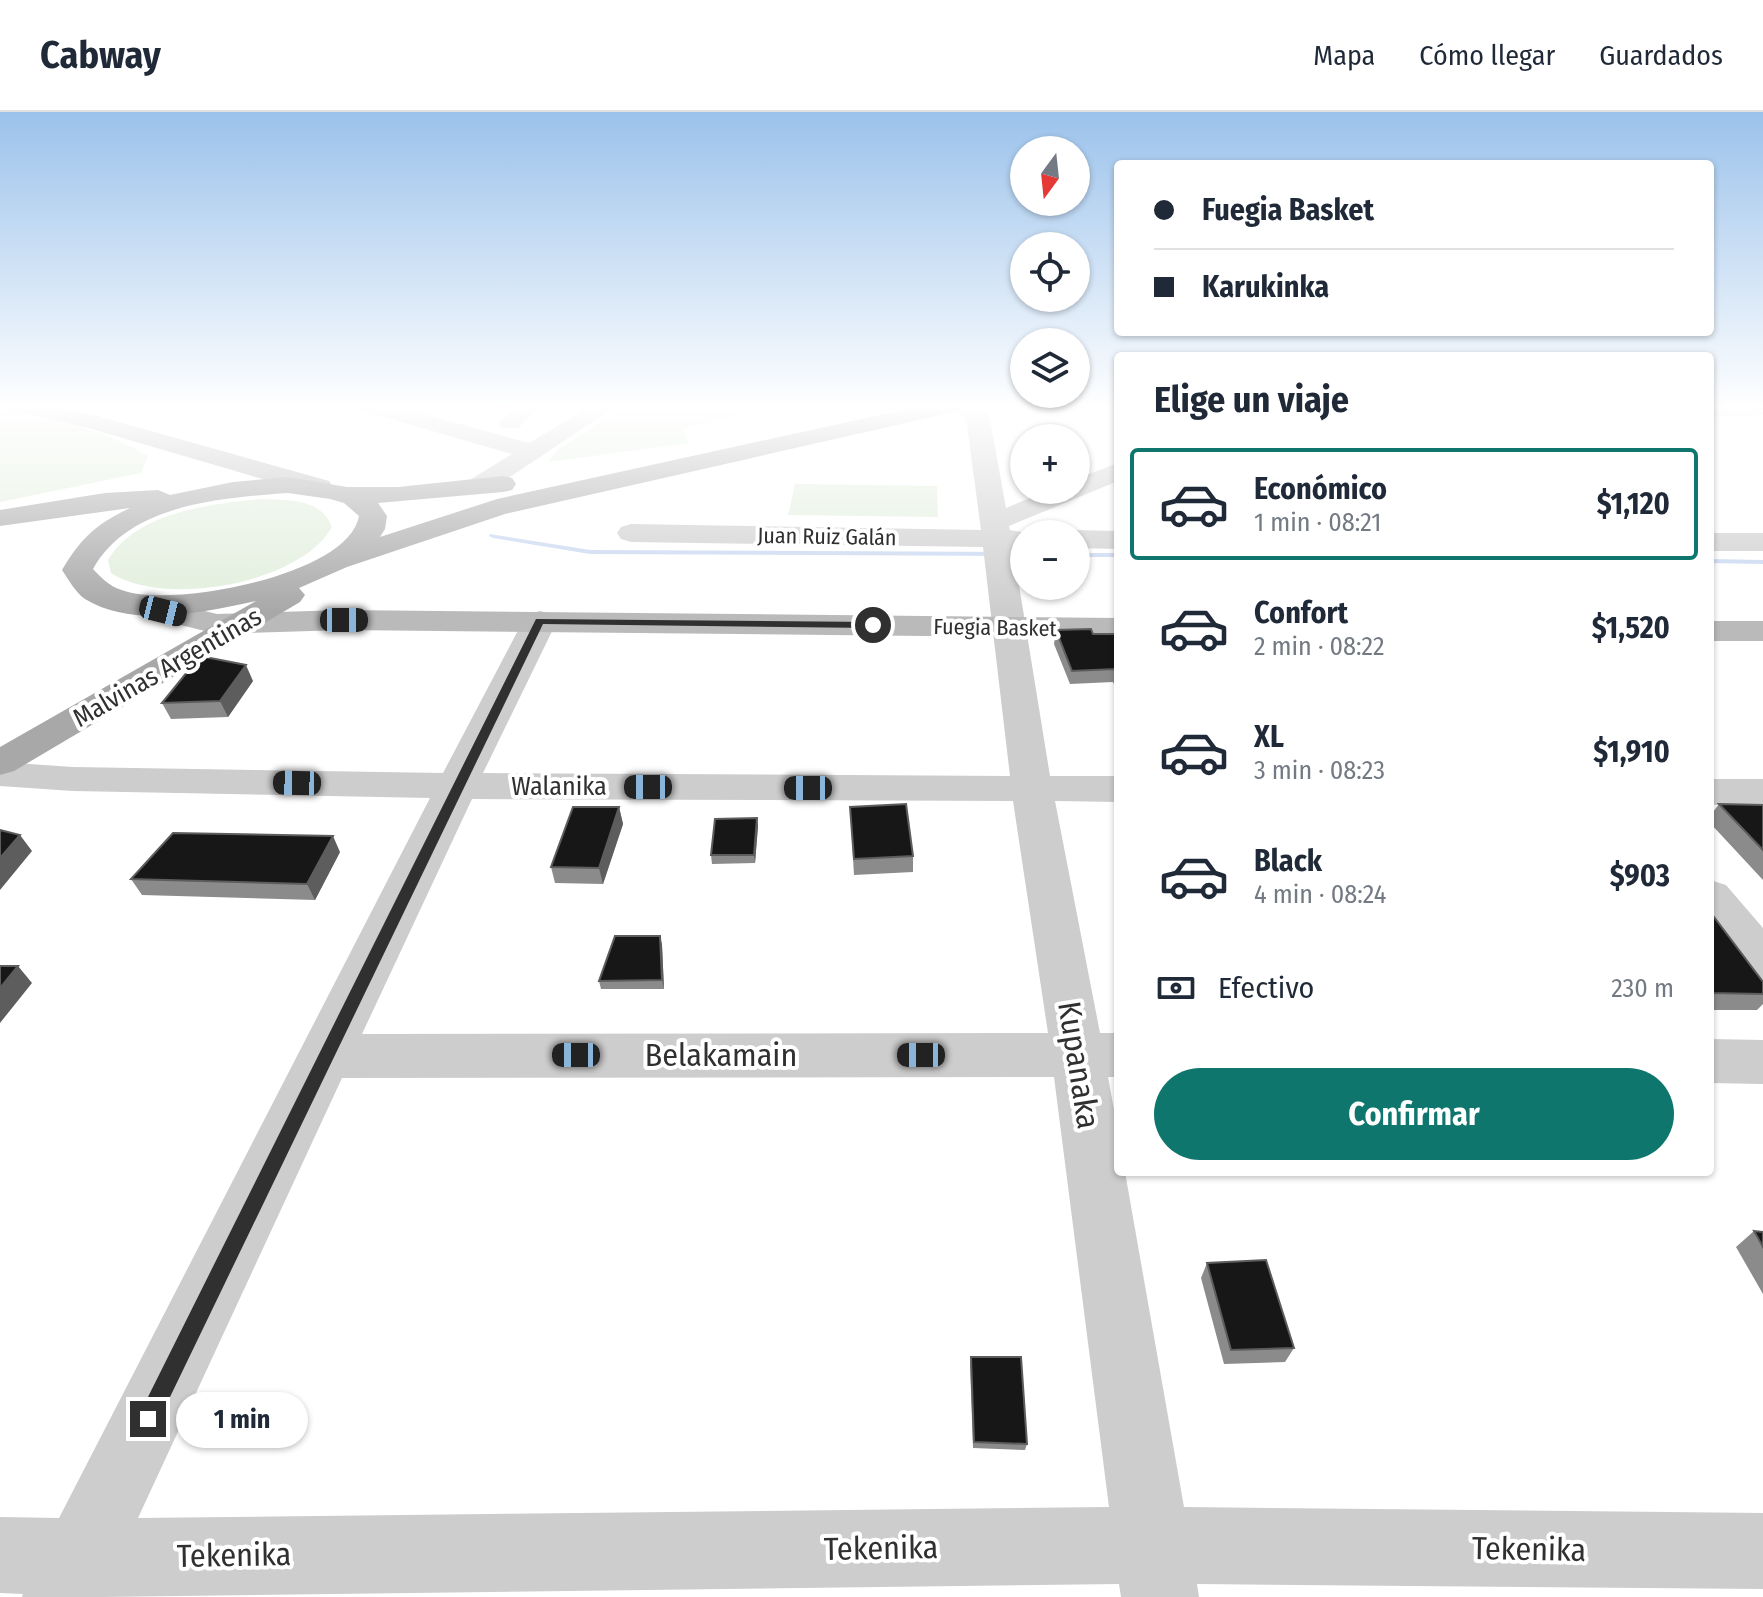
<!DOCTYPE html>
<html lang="es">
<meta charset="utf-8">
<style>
:root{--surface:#fff;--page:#f2f2f3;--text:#1f2937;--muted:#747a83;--line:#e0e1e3;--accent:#0f766e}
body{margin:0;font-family:"Fira Sans Condensed",sans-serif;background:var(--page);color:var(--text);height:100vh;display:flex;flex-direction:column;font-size:30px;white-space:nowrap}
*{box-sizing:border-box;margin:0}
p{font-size:26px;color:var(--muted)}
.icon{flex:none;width:44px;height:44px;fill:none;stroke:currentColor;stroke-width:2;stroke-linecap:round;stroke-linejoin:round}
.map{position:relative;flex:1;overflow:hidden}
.side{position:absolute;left:1114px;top:240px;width:600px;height:824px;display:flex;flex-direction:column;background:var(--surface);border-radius:8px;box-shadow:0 2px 6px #0004}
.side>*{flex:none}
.guide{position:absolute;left:1114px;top:48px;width:600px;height:176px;border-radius:8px;box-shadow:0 2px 6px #0004;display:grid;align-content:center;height:176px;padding:0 40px;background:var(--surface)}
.needle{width:52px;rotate:195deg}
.controls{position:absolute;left:1010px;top:24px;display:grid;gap:16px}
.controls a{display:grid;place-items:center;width:80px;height:80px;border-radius:50%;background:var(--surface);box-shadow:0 2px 6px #0004;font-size:40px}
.end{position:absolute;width:36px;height:36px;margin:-18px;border:10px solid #303030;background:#fff;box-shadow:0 0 0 4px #fff}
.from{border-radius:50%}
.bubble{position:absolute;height:56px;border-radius:28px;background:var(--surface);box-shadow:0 2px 6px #0004;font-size:26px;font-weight:700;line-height:56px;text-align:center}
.car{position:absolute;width:24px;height:48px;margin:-24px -12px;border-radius:10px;box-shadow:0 0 6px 2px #0007;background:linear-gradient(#222 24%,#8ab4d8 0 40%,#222 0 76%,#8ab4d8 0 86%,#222 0)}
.guide b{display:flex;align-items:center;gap:28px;height:76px;font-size:30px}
.guide b+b{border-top:2px solid var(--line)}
.guide i{width:20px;height:20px;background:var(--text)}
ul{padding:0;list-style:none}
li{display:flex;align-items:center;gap:24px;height:112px;margin:0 16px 12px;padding:0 24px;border:4px solid transparent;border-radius:8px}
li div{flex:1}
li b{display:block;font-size:30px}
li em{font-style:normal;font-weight:700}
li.current{border-color:var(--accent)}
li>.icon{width:72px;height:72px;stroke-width:1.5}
h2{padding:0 40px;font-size:36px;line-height:96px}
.pay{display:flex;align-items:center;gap:20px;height:88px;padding:0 40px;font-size:30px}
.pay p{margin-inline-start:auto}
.action{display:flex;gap:16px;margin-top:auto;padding:16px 40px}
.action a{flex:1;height:92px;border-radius:48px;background:var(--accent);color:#fff;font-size:32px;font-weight:700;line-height:92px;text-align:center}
header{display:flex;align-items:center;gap:48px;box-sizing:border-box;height:112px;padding:0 40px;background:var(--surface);border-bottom:2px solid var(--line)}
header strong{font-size:38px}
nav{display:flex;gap:44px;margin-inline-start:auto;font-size:28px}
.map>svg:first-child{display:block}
.green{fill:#e1eedc}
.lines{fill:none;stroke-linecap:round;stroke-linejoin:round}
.stream{fill:#c7d6f0;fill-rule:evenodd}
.street{fill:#cdcdcd;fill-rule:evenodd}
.secondary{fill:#bababa;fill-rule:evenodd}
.primary{fill:#a8a8a8;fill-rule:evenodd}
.wall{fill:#8b8b8b}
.shaded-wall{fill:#5d5d5d}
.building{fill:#171717;stroke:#5d5d5d;stroke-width:2}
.route{fill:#303030}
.labels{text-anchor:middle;stroke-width:8;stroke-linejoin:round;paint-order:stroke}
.far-street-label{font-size:22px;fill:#303030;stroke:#fff}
.street-label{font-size:26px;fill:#303030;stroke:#fff}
.near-street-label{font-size:32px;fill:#303030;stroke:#fff}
</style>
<header>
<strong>Cabway</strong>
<nav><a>Mapa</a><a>Cómo llegar</a><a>Guardados</a></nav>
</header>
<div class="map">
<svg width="1763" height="1485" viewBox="0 0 1763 1485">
<rect width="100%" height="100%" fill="#fff"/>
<path class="green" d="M 627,293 L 789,293 L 682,316 L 689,331 L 548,350 L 556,339 Z
M 0,297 C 51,306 104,317 148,344 L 141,361 L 0,390 Z
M 795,372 L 937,374 L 938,405 L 788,403 Z
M 261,387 C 288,388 321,386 332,415 C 300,472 164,496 111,461 L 108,448 C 137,400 209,392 261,387 Z"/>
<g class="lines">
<path class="stream" d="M 490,422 L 590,438 L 1024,440 L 1024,444 L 590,442 L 493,426 L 489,424 Z
M 1076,441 L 1118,441 L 1118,445 L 1076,445 Z
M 1710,447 L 1763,448 L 1763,452 L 1710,451 Z"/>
<path class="street" d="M 357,293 L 392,293 L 529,331 L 592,293 L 618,293 L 486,381 L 468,381 L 464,375 L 468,369 L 512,342 L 360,298 Z
M 518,293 L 542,293 L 518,316 L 502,316 L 498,311 Z
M 946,293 L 975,293 L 989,302 L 1006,396 L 1049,378 L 1076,378 L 1076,367 L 1118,351 L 1118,369 L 1009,414 L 1010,418 L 1033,422 L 1024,422 L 1024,435 L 1013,436 L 1050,664 L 1118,664 L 1118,690 L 1055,689 L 1100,921 L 1118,921 L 1118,965 L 1108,965 L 1118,1019 L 1118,1060 L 1125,1060 L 1184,1395 L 1763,1401 L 1763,1477 L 1197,1472 L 1199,1485 L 1121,1485 L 1119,1472 L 102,1485 L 22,1485 L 23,1482 L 0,1481 L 0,1405 L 59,1406 L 430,686 L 73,679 L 0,674 L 0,650 L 73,655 L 443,661 L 523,509 L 528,502 L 540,499 L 552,502 L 557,509 L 483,661 L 1010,664 L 983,435 L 631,430 L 621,427 L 617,421 L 621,415 L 631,412 L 981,418 L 966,306 ZM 472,687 L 1013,689 L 1048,921 L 362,922 ZM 1054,965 L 1109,1395 L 138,1406 L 342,966 Z
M 1710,293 L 1763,293 L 1763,303 L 1710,305 Z
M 1076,418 L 1118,419 L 1118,437 L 1076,436 L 1076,422 L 1065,422 Z
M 1710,421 L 1763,421 L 1763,439 L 1710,439 Z
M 1710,667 L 1763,667 L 1763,693 L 1710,693 Z
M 1710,768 L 1726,773 L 1763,816 L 1763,868 L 1746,863 L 1710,816 Z
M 1710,927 L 1763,928 L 1763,972 L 1710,971 Z"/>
<path class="secondary" d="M 8,293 L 48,293 L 94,303 L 329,369 L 333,375 L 329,381 L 311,381 L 88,316 L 11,298 Z
M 131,481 L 217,502 L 344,498 L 1118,506 L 1118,526 L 344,518 L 217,522 L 120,498 L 115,491 L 120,484 Z
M 1710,509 L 1763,509 L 1763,529 L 1710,529 Z"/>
<path class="primary" d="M 925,293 L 965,293 L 962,298 L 954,300 L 505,402 L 347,455 L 299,476 L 305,483 L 300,490 L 14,659 L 0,663 L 0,635 L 256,489 C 204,500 134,517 85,487 C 76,481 68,467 62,458 C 81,426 96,412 130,396 L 0,414 L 0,398 L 105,381 L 158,378 L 170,383 L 233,370 L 288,365 L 347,375 L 398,375 L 503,364 L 512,366 L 516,372 L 512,378 L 503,380 L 378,391 L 387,404 L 385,417 L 380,425 L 497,387 ZM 288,381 L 330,387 L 344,391 L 359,404 C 349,463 178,494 128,480 C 112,476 104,469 93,457 C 129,392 221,386 288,381 Z"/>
</g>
<path class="wall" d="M 1056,518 L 1093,522 L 1118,522 L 1118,582 L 1113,570 L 1070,572 L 1054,532 Z
M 253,569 L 228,605 L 171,607 L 162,591 Z
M 1719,692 L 1763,693 L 1763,768 L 1710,711 L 1710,704 Z
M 619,695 L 623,712 L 603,772 L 555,771 L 551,755 Z
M 850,695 L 913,744 L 913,760 L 854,763 Z
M 757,706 L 758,714 L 755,751 L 712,752 L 711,743 Z
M 340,740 L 315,788 L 142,783 L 131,767 Z
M 1710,805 L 1763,870 L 1763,892 L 1757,898 L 1710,898 Z
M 660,824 L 662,833 L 664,877 L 601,877 L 599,869 Z
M 1377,1060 L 1462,1060 L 1461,1062 L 1378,1063 Z
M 1754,1119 L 1763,1120 L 1763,1182 L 1736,1135 Z
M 1207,1151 L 1294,1236 L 1285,1250 L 1224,1252 L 1201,1166 Z
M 971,1245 L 1027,1332 L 1025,1338 L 973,1336 L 970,1252 Z"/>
<path class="shaded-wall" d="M 246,553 L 253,569 L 228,605 L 220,589 Z
M 619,695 L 623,712 L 603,772 L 599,756 Z
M 757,706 L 758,714 L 755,751 L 754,743 Z
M 20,723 L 32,739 L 0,778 L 0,746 Z
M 333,724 L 340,740 L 315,788 L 307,772 Z
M 660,824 L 662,833 L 664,877 L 662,868 Z
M 18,854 L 32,871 L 0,911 L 0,876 Z"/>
<path class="building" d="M 1091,517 L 1093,522 L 1118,522 L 1118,563 L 1115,557 L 1072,559 L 1056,518 Z
M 200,544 L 246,553 L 220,589 L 162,591 Z
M 906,692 L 913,744 L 854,747 L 850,695 Z
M 1719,692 L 1763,693 L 1763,738 Z
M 573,695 L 619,695 L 599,756 L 551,755 Z
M 757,706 L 754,743 L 711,743 L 715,707 Z
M 0,718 L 20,723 L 0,746 Z
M 173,721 L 333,724 L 307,772 L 131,767 Z
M 1710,805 L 1714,805 L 1763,870 L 1763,882 L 1710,881 Z
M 615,824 L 660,824 L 662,868 L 599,869 Z
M 0,854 L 18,854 L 0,876 Z
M 1754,1119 L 1763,1120 L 1763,1135 Z
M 1266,1148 L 1294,1236 L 1231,1238 L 1207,1151 Z
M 971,1245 L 1021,1245 L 1027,1332 L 974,1330 Z"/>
<linearGradient id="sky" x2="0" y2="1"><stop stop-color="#9bc2eb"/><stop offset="0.59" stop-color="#fff"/><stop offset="1" stop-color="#fff" stop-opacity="0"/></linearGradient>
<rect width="1763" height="500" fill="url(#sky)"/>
<path class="route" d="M 536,507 L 873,510 L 878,513 L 873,516 L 543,512 L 156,1314 L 148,1317 L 141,1314 L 138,1307 L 141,1299 Z"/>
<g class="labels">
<g class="far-street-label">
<text transform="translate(827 424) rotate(1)" y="8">Juan Ruiz Galán</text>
<text transform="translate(995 515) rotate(1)" y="8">Fuegia Basket</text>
</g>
<g class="street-label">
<text transform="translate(167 555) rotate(-30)" y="9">Malvinas Argentinas</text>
<text x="559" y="683">Walanika</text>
</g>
<g class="near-street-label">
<text x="721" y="954">Belakamain</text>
<text transform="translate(1079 953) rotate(81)" y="11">Kupanaka</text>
<text transform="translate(881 1436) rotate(-1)" y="11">Tekenika</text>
<text transform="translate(1529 1437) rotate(1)" y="11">Tekenika</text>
<text transform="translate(234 1443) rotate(-1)" y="11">Tekenika</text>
</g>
</g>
</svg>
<div class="controls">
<a><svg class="needle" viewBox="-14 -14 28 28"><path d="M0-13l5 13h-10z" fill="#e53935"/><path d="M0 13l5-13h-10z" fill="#747a83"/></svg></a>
<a><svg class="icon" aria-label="locate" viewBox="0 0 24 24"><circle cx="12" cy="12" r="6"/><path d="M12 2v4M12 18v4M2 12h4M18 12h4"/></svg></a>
<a><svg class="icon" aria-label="layers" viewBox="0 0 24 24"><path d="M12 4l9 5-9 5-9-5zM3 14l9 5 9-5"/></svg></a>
<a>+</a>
<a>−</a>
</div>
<i class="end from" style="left:873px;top:513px"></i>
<i class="end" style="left:148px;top:1307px"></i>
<div class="bubble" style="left:176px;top:1280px;width:132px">1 min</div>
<i class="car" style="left:163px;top:499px;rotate:104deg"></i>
<i class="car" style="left:344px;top:508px;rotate:90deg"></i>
<i class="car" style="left:297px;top:671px;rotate:271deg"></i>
<i class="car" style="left:648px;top:675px;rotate:270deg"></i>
<i class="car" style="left:808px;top:676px;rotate:270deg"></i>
<i class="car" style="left:576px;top:943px;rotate:270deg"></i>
<i class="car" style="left:921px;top:943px;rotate:270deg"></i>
<div class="guide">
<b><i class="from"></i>Fuegia Basket</b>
<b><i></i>Karukinka</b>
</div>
<section class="side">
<h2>Elige un viaje</h2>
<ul>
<li class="current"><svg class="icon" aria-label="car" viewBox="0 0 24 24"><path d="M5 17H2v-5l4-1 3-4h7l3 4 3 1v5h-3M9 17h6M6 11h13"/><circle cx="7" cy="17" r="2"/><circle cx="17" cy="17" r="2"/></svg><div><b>Económico</b><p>1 min · 08:21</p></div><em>$1,120</em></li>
<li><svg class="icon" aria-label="car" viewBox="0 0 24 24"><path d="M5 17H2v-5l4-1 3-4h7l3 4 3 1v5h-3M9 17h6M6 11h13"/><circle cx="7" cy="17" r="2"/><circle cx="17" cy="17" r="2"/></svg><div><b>Confort</b><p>2 min · 08:22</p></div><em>$1,520</em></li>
<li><svg class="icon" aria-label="car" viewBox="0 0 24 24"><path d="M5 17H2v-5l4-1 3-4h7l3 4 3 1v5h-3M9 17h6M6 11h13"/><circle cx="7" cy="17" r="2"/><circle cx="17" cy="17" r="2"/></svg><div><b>XL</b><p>3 min · 08:23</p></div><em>$1,910</em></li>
<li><svg class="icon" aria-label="car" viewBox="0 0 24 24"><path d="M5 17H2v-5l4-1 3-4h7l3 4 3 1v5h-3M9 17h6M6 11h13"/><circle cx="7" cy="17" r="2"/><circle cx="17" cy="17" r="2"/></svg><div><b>Black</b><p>4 min · 08:24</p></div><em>$903</em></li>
</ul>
<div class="pay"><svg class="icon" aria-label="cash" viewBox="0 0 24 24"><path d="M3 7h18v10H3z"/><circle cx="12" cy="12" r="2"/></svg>Efectivo<p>230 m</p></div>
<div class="action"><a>Confirmar</a></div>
</section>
</div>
